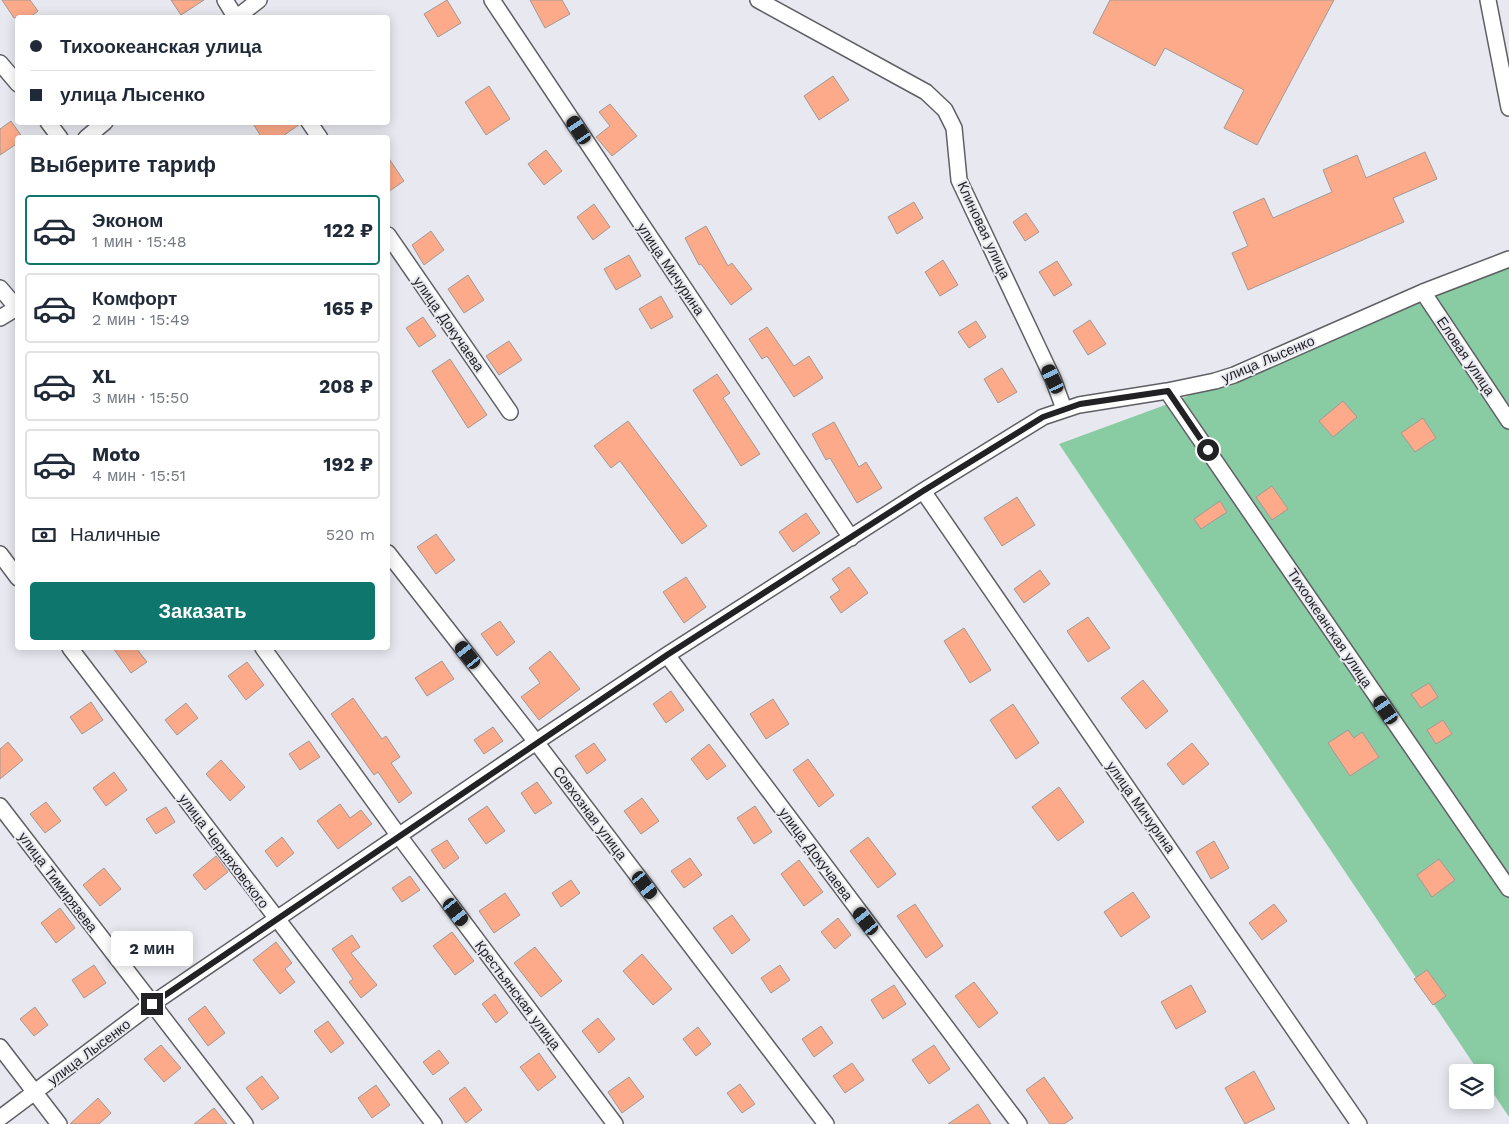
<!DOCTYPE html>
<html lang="ru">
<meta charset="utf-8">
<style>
:root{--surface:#fff;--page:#f6f6f7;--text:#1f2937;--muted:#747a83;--line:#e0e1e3;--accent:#0f766e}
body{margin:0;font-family:"Work Sans",sans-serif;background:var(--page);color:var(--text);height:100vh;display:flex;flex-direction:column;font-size:19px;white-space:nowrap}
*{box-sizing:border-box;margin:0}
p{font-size:16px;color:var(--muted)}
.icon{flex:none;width:28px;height:28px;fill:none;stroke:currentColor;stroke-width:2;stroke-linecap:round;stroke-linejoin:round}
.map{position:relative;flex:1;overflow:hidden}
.panel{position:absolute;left:15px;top:135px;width:375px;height:515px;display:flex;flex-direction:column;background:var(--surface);border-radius:5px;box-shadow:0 2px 12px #0003}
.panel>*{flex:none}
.hud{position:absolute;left:15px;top:15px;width:375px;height:110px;border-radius:5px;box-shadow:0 2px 12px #0003;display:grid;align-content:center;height:110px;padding:0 15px;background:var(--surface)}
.controls{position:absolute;left:1449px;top:1064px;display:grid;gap:10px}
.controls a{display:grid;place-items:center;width:45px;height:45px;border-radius:5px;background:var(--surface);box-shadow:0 2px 12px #0003;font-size:25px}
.end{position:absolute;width:22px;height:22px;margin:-11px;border:6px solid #222225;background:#fff;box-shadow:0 0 0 2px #fff}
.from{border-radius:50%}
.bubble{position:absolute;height:35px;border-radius:5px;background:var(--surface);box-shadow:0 2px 12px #0003;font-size:16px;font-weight:700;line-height:35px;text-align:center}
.car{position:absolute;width:15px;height:30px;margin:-15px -8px;border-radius:6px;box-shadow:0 0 4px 1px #0007;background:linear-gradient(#222 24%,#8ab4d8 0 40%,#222 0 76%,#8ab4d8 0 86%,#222 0)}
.hud b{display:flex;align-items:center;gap:18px;height:48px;font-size:19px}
.hud b+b{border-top:1px solid var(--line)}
.hud i{width:12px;height:12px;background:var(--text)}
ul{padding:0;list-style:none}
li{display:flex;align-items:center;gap:15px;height:70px;margin:0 10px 8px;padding:0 5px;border:2px solid var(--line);border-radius:5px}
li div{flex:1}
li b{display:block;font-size:19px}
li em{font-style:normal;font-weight:700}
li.active{border-color:var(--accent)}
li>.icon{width:45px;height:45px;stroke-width:1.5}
h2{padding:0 15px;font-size:22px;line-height:60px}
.pay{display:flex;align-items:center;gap:12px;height:55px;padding:0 15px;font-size:19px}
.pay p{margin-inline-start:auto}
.action{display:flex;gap:10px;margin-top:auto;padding:10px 15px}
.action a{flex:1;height:58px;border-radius:5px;background:var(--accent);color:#fff;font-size:20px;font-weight:700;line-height:58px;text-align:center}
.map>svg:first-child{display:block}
.green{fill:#89cca3}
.building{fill:#fcaa89;stroke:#a09996}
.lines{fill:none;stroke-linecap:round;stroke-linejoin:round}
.street-casing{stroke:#5f5f65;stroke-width:18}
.street{stroke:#fff;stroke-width:15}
.route{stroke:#222225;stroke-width:6}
.labels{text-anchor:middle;stroke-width:4;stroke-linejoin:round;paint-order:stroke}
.street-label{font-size:14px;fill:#222225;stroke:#e8e9f0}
</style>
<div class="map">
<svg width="1509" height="1124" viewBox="0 0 1509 1124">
<rect width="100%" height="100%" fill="#e8e9f0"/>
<path class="green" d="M 1509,260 L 1509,1117 L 1485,1081 L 1485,1072 L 1479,1072 L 1059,444 L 1176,401 Z"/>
<path class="building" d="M 2,0 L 30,0 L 38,11 L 29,18 L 14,18 Z
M 171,0 L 204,0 L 181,15 Z
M 447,0 L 461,23 L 438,37 L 424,14 Z
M 530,0 L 562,0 L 570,14 L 545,28 Z
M 1110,0 L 1334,0 L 1257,145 L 1224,128 L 1244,90 L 1165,48 L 1155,66 L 1093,33 Z
M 833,76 L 849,100 L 819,120 L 804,96 Z
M 489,86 L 510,119 L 486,135 L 465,102 Z
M 610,104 L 637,136 L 612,156 L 596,137 L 610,126 L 599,112 Z
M 11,121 L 23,138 L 18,138 L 18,143 L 0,155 L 0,129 Z
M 252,122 L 300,122 L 300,124 L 280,138 L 262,138 Z
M 546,150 L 562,171 L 544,185 L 528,164 Z
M 1425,152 L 1437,179 L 1393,198 L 1404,222 L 1248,290 L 1232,253 L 1248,246 L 1233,212 L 1264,198 L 1273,218 L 1332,192 L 1323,170 L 1357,155 L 1366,178 Z
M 388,157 L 404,181 L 388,192 Z
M 914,202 L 923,218 L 897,234 L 888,217 Z
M 594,204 L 610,227 L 593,240 L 577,217 Z
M 1026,213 L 1039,232 L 1025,241 L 1013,222 Z
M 706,226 L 728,266 L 732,263 L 752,289 L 731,305 L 701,264 L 699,265 L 685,238 Z
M 431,231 L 444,250 L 424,265 L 412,245 Z
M 629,255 L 641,276 L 616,290 L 604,269 Z
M 943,260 L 958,285 L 940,296 L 925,272 Z
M 1057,261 L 1072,285 L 1054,296 L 1039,272 Z
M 468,275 L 484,300 L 464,313 L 448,289 Z
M 661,296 L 673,317 L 651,329 L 639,309 Z
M 423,317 L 436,336 L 419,347 L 406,328 Z
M 1090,320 L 1106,344 L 1088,355 L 1073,331 Z
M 976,321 L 986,337 L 969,348 L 958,332 Z
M 767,327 L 794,366 L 809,356 L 823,378 L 794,397 L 767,356 L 762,359 L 749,339 Z
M 509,341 L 522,360 L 499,375 L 486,356 Z
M 450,359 L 487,415 L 468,428 L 432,371 Z
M 1002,368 L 1017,392 L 998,403 L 984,379 Z
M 717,374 L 730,393 L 723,398 L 760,454 L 741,466 L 693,390 Z
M 1343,401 L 1357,417 L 1333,437 L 1319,421 Z
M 1423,418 L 1436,438 L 1415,452 L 1401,433 Z
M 628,421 L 707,526 L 682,544 L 620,461 L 611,468 L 594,446 Z
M 834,422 L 859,467 L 866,462 L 882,488 L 857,503 L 830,458 L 826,460 L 812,434 Z
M 1272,486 L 1288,509 L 1272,520 L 1256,497 Z
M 1017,497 L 1035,525 L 1002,546 L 984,518 Z
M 1220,501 L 1227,512 L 1201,529 L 1194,519 Z
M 806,513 L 820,533 L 793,552 L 779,532 Z
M 436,534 L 455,560 L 436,574 L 417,547 Z
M 849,567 L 868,593 L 841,613 L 830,597 L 840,590 L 832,579 Z
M 1040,570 L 1050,584 L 1024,603 L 1014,589 Z
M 686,577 L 706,607 L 684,623 L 663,592 Z
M 1088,617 L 1110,648 L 1088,662 L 1067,631 Z
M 500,621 L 515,642 L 497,656 L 481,634 Z
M 964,628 L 991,670 L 970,683 L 944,641 Z
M 113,648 L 136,648 L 147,662 L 131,673 Z
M 550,651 L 580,689 L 539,720 L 521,697 L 540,683 L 529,668 Z
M 442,661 L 454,679 L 427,696 L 415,678 Z
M 247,662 L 264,685 L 246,700 L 228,676 Z
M 1143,680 L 1168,711 L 1146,729 L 1121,698 Z
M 1429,683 L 1438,697 L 1421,708 L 1411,694 Z
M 671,691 L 684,710 L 666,723 L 653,704 Z
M 353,698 L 382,739 L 386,736 L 400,757 L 391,763 L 412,793 L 399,803 L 378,772 L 374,775 L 331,714 Z
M 773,699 L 789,724 L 766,739 L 750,714 Z
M 91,702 L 103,720 L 82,734 L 70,717 Z
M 186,703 L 198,718 L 177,735 L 165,720 Z
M 1013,704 L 1039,743 L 1016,759 L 990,720 Z
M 1443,720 L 1452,734 L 1436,744 L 1427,730 Z
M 493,727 L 503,741 L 484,754 L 474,740 Z
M 1348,730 L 1354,738 L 1362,732 L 1379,757 L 1350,776 L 1328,743 Z
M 309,741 L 320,757 L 300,770 L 289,754 Z
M 8,742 L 23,760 L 0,779 L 0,749 Z
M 594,743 L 606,760 L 587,774 L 575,756 Z
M 1192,743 L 1209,764 L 1183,785 L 1167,764 Z
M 709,744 L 726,766 L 707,780 L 691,759 Z
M 808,759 L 834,795 L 819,807 L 793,770 Z
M 221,760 L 245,787 L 230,801 L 206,774 Z
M 114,772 L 127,790 L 106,806 L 93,788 Z
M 537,782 L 552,803 L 535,814 L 521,793 Z
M 1059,787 L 1084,822 L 1058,841 L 1032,807 Z
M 642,798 L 659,821 L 641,834 L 624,811 Z
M 46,802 L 61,821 L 45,833 L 30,814 Z
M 340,804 L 350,818 L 361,810 L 372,824 L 338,849 L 317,821 Z
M 487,806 L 505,831 L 486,844 L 468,819 Z
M 755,806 L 772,832 L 754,844 L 737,818 Z
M 166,807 L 175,822 L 156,834 L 146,819 Z
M 282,837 L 294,853 L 277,867 L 265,851 Z
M 868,837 L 896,874 L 878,888 L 850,851 Z
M 447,840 L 459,858 L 444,869 L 431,850 Z
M 1214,841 L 1229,868 L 1211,879 L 1196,852 Z
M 216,856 L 228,872 L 205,890 L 193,875 Z
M 690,858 L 702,875 L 684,888 L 671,871 Z
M 1439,859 L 1455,880 L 1432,897 L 1417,875 Z
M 799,860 L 823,892 L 804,906 L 781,874 Z
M 104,868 L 121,889 L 100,906 L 83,885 Z
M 410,876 L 420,890 L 402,902 L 392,888 Z
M 571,880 L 580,893 L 561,907 L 552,893 Z
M 1133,892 L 1150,917 L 1121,937 L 1104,912 Z
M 505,893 L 520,915 L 494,933 L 479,911 Z
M 915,904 L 943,946 L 926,958 L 897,916 Z
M 1274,904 L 1287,921 L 1262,940 L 1249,923 Z
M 60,908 L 75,928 L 56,943 L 41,923 Z
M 732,915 L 750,940 L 732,954 L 713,928 Z
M 838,918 L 851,935 L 835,949 L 821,932 Z
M 452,932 L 474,961 L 455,975 L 433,946 Z
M 352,935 L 360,947 L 351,953 L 377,985 L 361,998 L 349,982 L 353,979 L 332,949 Z
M 276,942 L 292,963 L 285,969 L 295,982 L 280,994 L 253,960 Z
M 535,947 L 562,981 L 541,997 L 514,963 Z
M 642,954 L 672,989 L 653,1005 L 623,971 Z
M 94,965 L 106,983 L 84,998 L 72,980 Z
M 780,965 L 790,980 L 771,993 L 761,978 Z
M 1427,970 L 1446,996 L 1433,1005 L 1414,979 Z
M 974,982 L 998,1013 L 979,1028 L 955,996 Z
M 894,985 L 906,1004 L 883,1019 L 871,1000 Z
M 1191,985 L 1206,1012 L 1176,1029 L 1161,1002 Z
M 495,994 L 508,1013 L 496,1023 L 482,1004 Z
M 205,1006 L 225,1033 L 208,1046 L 188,1019 Z
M 35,1007 L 48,1025 L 34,1036 L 20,1019 Z
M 598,1018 L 615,1039 L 599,1053 L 582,1031 Z
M 328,1021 L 344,1043 L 331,1053 L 314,1031 Z
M 821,1026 L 833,1043 L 814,1057 L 802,1039 Z
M 698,1027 L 711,1044 L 696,1056 L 683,1039 Z
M 161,1045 L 181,1068 L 164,1082 L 144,1059 Z
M 934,1045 L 950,1069 L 929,1084 L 912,1060 Z
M 439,1050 L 449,1063 L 433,1075 L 423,1062 Z
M 539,1053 L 556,1077 L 538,1091 L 520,1067 Z
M 852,1063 L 864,1080 L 845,1093 L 833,1076 Z
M 1254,1071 L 1275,1109 L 1245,1124 L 1225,1088 Z
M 262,1076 L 279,1098 L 262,1110 L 246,1088 Z
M 629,1077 L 644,1097 L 622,1113 L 608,1092 Z
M 1044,1077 L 1073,1118 L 1064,1124 L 1050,1124 L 1026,1090 Z
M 740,1084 L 755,1104 L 742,1113 L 727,1093 Z
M 376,1085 L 390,1105 L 372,1118 L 358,1098 Z
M 465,1087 L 482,1110 L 466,1123 L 449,1099 Z
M 98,1098 L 111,1113 L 99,1124 L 70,1124 Z
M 978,1104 L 991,1124 L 948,1124 Z
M 214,1108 L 227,1124 L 194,1124 Z"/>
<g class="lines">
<g class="street-casing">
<path id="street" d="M 225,0 L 236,18
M 492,0 L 851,538
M 758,0 L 926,92 L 945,110 L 954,128 L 959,180 L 1053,379 L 1064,409
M 1488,0 L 1509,108
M 236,18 L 259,0
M 0,63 L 18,84
M 48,122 L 60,138
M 309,122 L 320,138
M 86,138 L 105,122
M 388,235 L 510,412
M 0,288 L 18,309
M 1423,292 L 1509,421
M 0,318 L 18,307
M 1167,391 L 1509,889
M 923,491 L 1359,1124
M 388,553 L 536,742 L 826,1124
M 0,554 L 18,578
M 70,648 L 434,1124
M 263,648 L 399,836 L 615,1124
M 667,655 L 1019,1124
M 0,806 L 245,1124
M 0,1047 L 59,1124
M 0,1118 L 152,1004 L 536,742 L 667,655 L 923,491 L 1043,417 L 1079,405 L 1167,391 L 1215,381 L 1234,375 L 1423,292 L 1509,259"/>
</g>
<use href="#street" class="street"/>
</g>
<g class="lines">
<path class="route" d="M 152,1004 L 667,655 L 923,491 L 1043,417 L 1080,404 L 1168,391 L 1208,450"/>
</g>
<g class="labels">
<g class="street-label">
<text transform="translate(984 230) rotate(65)" y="5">Клиновая улица</text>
<text transform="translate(671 269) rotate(56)" y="5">улица Мичурина</text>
<text transform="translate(449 324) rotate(55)" y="5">улица Докучаева</text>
<text transform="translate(1466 356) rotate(56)" y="5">Еловая улица</text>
<text transform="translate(1268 359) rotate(-23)" y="5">улица Лысенко</text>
<text transform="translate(1330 628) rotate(56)" y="5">Тихоокеанская улица</text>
<text transform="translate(1141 807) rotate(55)" y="5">улица Мичурина</text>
<text transform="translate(590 813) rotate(53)" y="5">Совхозная улица</text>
<text transform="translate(224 851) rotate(53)" y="5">улица Черняховского</text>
<text transform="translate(816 854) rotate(53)" y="5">улица Докучаева</text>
<text transform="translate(58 882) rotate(53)" y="5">улица Тимирязева</text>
<text transform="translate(518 995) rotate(53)" y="5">Крестьянская улица</text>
<text transform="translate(89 1052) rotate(-37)" y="5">улица Лысенко</text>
</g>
</g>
</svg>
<div class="controls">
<a><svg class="icon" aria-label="layers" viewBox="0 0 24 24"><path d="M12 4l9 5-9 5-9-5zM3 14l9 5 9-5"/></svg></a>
</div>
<i class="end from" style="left:1208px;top:450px"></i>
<i class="end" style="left:152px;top:1004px"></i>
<div class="bubble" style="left:111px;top:931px;width:82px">2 мин</div>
<i class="car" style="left:579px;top:130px;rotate:326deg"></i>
<i class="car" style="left:1053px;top:379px;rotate:335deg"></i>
<i class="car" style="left:468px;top:655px;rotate:322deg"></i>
<i class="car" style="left:1386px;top:710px;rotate:326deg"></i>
<i class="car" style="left:645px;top:885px;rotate:143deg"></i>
<i class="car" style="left:456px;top:912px;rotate:143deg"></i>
<i class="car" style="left:866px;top:921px;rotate:323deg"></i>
<div class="hud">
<b><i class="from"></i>Тихоокеанская улица</b>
<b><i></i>улица Лысенко</b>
</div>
<section class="panel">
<h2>Выберите тариф</h2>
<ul>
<li class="active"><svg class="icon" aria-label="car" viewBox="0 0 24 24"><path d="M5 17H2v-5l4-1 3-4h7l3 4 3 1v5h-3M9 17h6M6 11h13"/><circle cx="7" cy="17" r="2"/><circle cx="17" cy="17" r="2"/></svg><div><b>Эконом</b><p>1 мин · 15:48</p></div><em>122 ₽</em></li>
<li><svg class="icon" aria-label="car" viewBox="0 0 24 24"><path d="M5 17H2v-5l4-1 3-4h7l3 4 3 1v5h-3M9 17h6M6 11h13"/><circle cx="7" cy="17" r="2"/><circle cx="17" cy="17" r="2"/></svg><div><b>Комфорт</b><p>2 мин · 15:49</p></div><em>165 ₽</em></li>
<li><svg class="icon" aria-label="car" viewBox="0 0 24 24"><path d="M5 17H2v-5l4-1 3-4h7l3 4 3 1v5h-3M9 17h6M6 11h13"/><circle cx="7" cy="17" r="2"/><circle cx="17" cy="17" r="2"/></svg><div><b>XL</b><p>3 мин · 15:50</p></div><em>208 ₽</em></li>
<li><svg class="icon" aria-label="car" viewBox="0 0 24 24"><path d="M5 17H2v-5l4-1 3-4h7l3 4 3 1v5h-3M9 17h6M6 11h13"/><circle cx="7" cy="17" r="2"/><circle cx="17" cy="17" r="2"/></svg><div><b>Moto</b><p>4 мин · 15:51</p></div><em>192 ₽</em></li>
</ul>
<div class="pay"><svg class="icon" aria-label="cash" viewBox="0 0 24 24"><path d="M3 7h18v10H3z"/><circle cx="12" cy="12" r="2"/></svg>Наличные<p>520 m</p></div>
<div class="action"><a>Заказать</a></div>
</section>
</div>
